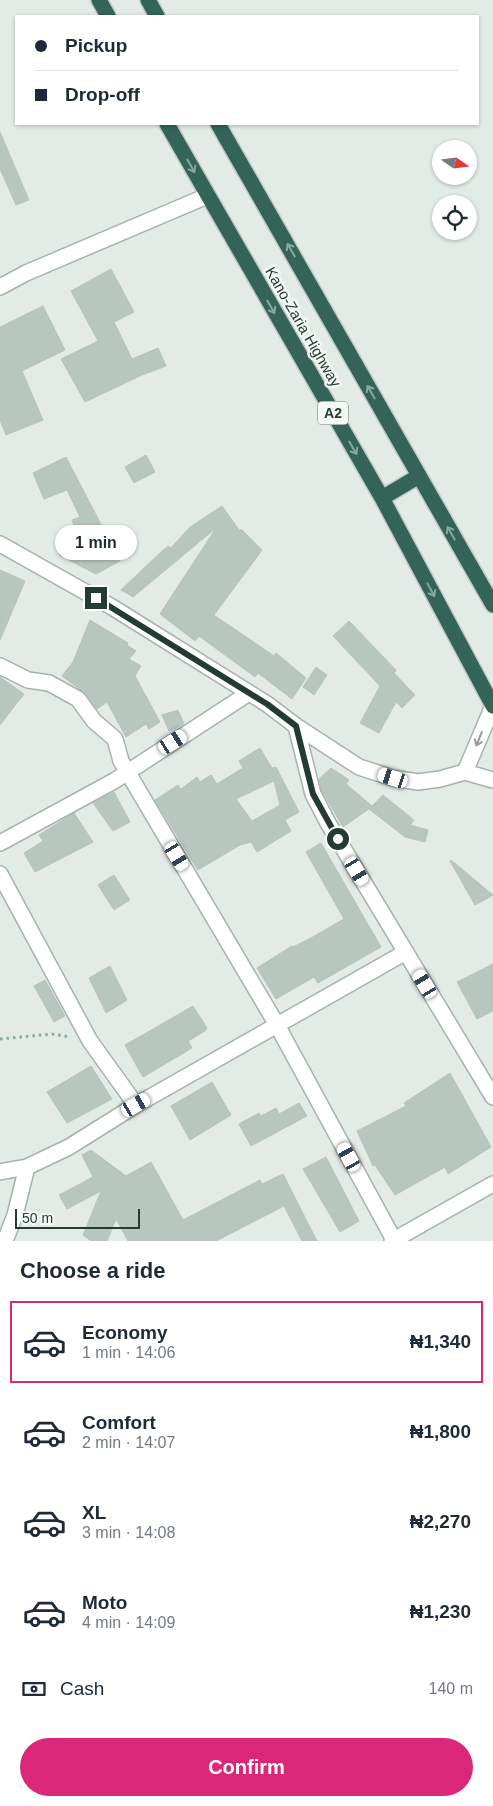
<!DOCTYPE html>
<meta charset="utf-8">
<style>
:root{--surface:#fff;--page:#f6f6f7;--text:#1f2937;--muted:#747a83;--line:#e0e1e3;--accent:#db2777}
body{margin:0;font-family:Helvetica,sans-serif;background:var(--page);color:var(--text);height:100vh;display:flex;flex-direction:column;font-size:19px;white-space:nowrap}
*{box-sizing:border-box;margin:0}
p{font-size:16px;color:var(--muted)}
.icon{flex:none;width:28px;height:28px;fill:none;stroke:currentColor;stroke-width:2;stroke-linecap:round;stroke-linejoin:round}
.map{position:relative;height:1241px;overflow:hidden}
.details{display:flex;flex-direction:column;background:var(--surface);flex:1}
.details>*{flex:none}
.top-card{position:absolute;left:15px;top:15px;width:464px;height:110px;border-radius:0px;box-shadow:0 1px 4px #0004;display:grid;align-content:center;height:110px;padding:0 20px;background:var(--surface)}
.needle{width:32px;rotate:104deg}
.tools{position:absolute;left:432px;top:140px;display:grid;gap:10px}
.tools a{display:grid;place-items:center;width:45px;height:45px;border-radius:50%;background:var(--surface);box-shadow:0 1px 4px #0004;font-size:25px}
.scale{position:absolute;left:15px;bottom:12px;width:125px;box-sizing:border-box;padding-left:5px;border:2px solid #243b33;border-top:0;font-size:14px;line-height:18px;white-space:nowrap;color:#243b33;-webkit-text-stroke:4px #f3f8f5;paint-order:stroke}
.end{position:absolute;width:22px;height:22px;margin:-11px;border:6px solid #243b33;background:#fff;box-shadow:0 0 0 2px #fff}
.from{border-radius:50%}
.bubble{position:absolute;height:35px;border-radius:18px;background:var(--surface);box-shadow:0 1px 4px #0004;font-size:16px;font-weight:700;line-height:35px;text-align:center}
.car{position:absolute;width:15px;height:30px;margin:-15px -8px;border-radius:6px;box-shadow:0 0 4px 1px #0007;background:linear-gradient(#fff 24%,#345 0 40%,#fff 0 76%,#345 0 86%,#fff 0)}
.top-card b{display:flex;align-items:center;gap:18px;height:48px;font-size:19px}
.top-card b+b{border-top:1px solid var(--line)}
.top-card i{width:12px;height:12px;background:var(--text)}
ul{padding:0;list-style:none}
li{display:flex;align-items:center;gap:15px;height:82px;margin:0 10px 8px;padding:0 10px;border:2px solid transparent;border-radius:0px}
li div{flex:1}
li b{display:block;font-size:19px}
li em{font-style:normal;font-weight:700}
li.selected{border-color:var(--accent)}
li>.icon{width:45px;height:45px;stroke-width:1.5}
h2{padding:0 20px;font-size:22px;line-height:60px}
.pay{display:flex;align-items:center;gap:12px;height:55px;padding:0 20px;font-size:19px}
.pay p{margin-inline-start:auto}
.cta{display:flex;gap:10px;margin-top:auto;padding:10px 20px}
.cta a{flex:1;height:58px;border-radius:30px;background:var(--accent);color:#fff;font-size:20px;font-weight:700;line-height:58px;text-align:center}
.map>svg:first-child{display:block}
.building{fill:#b8c6c0;stroke:#b6c4bd;fill-rule:evenodd}
.lines{fill:none;stroke-linecap:round;stroke-linejoin:round}
.minor-casing{stroke:#a6b3ad;stroke-width:18}
.highway-casing{stroke:#c2c8c6;stroke-width:18}
.path{stroke:#86ac9e;stroke-width:3;stroke-dasharray:2.5 4;stroke-linecap:butt}
.minor{stroke:#fff;stroke-width:15}
.highway{stroke:#336457;stroke-width:15}
.oneway{stroke:#89a79e}
.oneway2{stroke:#929d99}
.route{stroke:#243b33;stroke-width:6}
.labels{text-anchor:middle;stroke-width:5;stroke-linejoin:round;paint-order:stroke}
.shield{fill:#f3f8f5;stroke:#62746d;stroke-width:1}
.shield-label{font-size:14px;font-weight:bold;fill:#243b33}
.street-label{font-size:15px;fill:#243b33;stroke:#f3f8f5}
</style>
<div class="map">
<svg width="493" height="1241" viewBox="0 0 493 1241">
<rect width="100%" height="100%" fill="#e3ebe7"/>
<path class="building" d="M 0,132 L 29,200 L 16,205 L 0,169 Z
M 111,269 L 134,312 L 114,322 L 132,359 L 158,348 L 166,366 L 142,375 L 85,402 L 61,359 L 98,341 L 71,291 Z
M 43,306 L 65,350 L 22,371 L 43,420 L 6,435 L 0,420 L 0,327 Z
M 146,455 L 155,472 L 134,483 L 125,467 Z
M 66,457 L 120,561 L 96,574 L 59,555 L 59,547 L 79,539 L 72,520 L 80,517 L 67,490 L 44,499 L 33,473 Z
M 222,506 L 240,531 L 241,529 L 262,550 L 214,615 L 274,656 L 276,653 L 306,678 L 292,699 L 258,673 L 255,677 L 199,636 L 195,641 L 160,614 L 216,528 L 133,597 L 121,590 L 161,552 L 168,546 L 171,548 L 190,527 Z
M 0,570 L 25,581 L 0,640 Z
M 90,620 L 128,643 L 127,645 L 136,651 L 129,659 L 141,666 L 135,676 L 160,722 L 149,729 L 146,724 L 126,737 L 107,702 L 97,709 L 85,693 L 62,676 L 73,662 Z
M 349,621 L 396,670 L 394,673 L 415,695 L 402,708 L 396,702 L 379,733 L 360,723 L 380,686 L 333,636 Z
M 316,667 L 327,675 L 314,695 L 303,687 Z
M 0,677 L 24,694 L 0,725 Z
M 178,710 L 184,724 L 169,731 L 162,715 Z
M 260,748 L 272,768 L 276,767 L 299,812 L 285,820 L 291,831 L 257,852 L 251,842 L 240,845 L 198,870 L 155,800 L 178,785 L 181,789 L 197,777 L 200,782 L 211,775 L 217,784 L 243,768 L 239,761 ZM 274,781 L 280,805 L 252,821 L 236,799 Z
M 331,768 L 349,780 L 346,784 L 372,806 L 383,795 L 414,820 L 410,825 L 428,830 L 425,842 L 405,837 L 369,809 L 370,808 L 343,827 L 322,791 L 319,779 Z
M 114,792 L 130,822 L 113,831 L 93,803 Z
M 74,813 L 93,842 L 35,872 L 24,853 L 43,841 L 39,835 Z
M 321,843 L 381,947 L 318,983 L 314,977 L 276,999 L 257,968 L 292,946 L 293,947 L 311,938 L 344,919 L 306,852 Z
M 451,860 L 493,895 L 475,905 L 450,861 Z
M 114,875 L 130,900 L 114,910 L 98,885 Z
M 493,964 L 493,1011 L 477,1019 L 457,982 Z
M 110,966 L 127,1000 L 106,1013 L 89,978 Z
M 45,980 L 65,1016 L 54,1022 L 34,986 Z
M 193,1006 L 207,1028 L 205,1031 L 188,1041 L 192,1048 L 143,1077 L 125,1045 Z
M 91,1066 L 112,1099 L 67,1123 L 47,1092 Z
M 450,1073 L 491,1147 L 448,1174 L 445,1167 L 395,1195 L 375,1165 L 373,1166 L 357,1131 L 406,1106 L 404,1103 Z
M 212,1082 L 231,1115 L 190,1140 L 171,1106 Z
M 299,1103 L 307,1116 L 251,1146 L 239,1124 L 259,1113 L 261,1116 L 276,1108 L 279,1114 Z
M 91,1150 L 126,1176 L 151,1162 L 183,1220 L 260,1180 L 262,1184 L 283,1174 L 317,1241 L 302,1241 L 284,1206 L 216,1241 L 128,1241 L 116,1219 L 107,1241 L 91,1241 L 83,1235 L 101,1191 L 67,1209 L 59,1195 L 93,1177 L 82,1155 Z
M 326,1157 L 359,1221 L 340,1232 L 303,1169 Z"/>
<g class="lines">
<g class="minor-casing">
<path id="minor" d="M 0,287 L 26,273 L 207,196
M 0,544 L 112,607 L 267,704 L 296,726 L 359,767 L 393,778 L 418,782 L 440,779 L 465,772 L 493,780
M 0,666 L 28,680 L 49,683 L 78,699 L 94,721 L 115,739 L 121,761 L 277,1025 L 394,1240
M 296,726 L 313,794 L 328,823 L 493,1097
M 465,772 L 493,706
M 0,843 L 114,781 L 249,693
M 0,874 L 90,1041 L 136,1105
M 0,1172 L 27,1167 L 69,1147 L 136,1105 L 406,952
M 5,1241 L 15,1215 L 27,1167
M 392,1241 L 493,1184"/>
</g>
<g class="highway-casing">
<path id="highway" d="M 99,0 L 108,16
M 148,0 L 157,16
M 167,124 L 382,498 L 493,706
M 218,124 L 493,605
M 382,498 L 419,476"/>
</g>
<path class="path" d="M 0,1039 L 52,1034 L 70,1037"/>
<use href="#minor" class="minor"/>
<use href="#highway" class="highway"/>
</g>
<defs><path id="oneway-shaft" d="M-6 0H5M1.5-3L5.5 0L1.5 3" fill="none" stroke-width="1.6" stroke-linecap="round" stroke-linejoin="round" transform="scale(1.25)"/></defs>
<g class="oneway">
<use href="#oneway-shaft" transform="translate(191 166) rotate(61)"/>
<use href="#oneway-shaft" transform="translate(291 250) rotate(-120)"/>
<use href="#oneway-shaft" transform="translate(271 307) rotate(60)"/>
<use href="#oneway-shaft" transform="translate(371 392) rotate(-120)"/>
<use href="#oneway-shaft" transform="translate(353 448) rotate(60)"/>
<use href="#oneway-shaft" transform="translate(451 533) rotate(-120)"/>
<use href="#oneway-shaft" transform="translate(431 590) rotate(62)"/>
</g>
<use class="oneway2" href="#oneway-shaft" transform="translate(479 739) rotate(112)"/>
<g class="lines">
<path class="route" d="M 96,598 L 267,704 L 296,726 L 313,794 L 338,839"/>
</g>
<g class="labels">
<rect class="shield" x="318" y="401.5" width="30" height="23" rx="4"/>
<g class="shield-label">
<text x="333" y="418">A2</text>
</g>
<g class="street-label">
<text transform="translate(303 327) rotate(60)" y="5">Kano-Zaria Highway</text>
</g>
</g>
</svg>
<div class="tools">
<a><svg class="needle" viewBox="-14 -14 28 28"><path d="M0-13l5 13h-10z" fill="#e53935"/><path d="M0 13l5-13h-10z" fill="#747a83"/></svg></a>
<a><svg class="icon" aria-label="locate" viewBox="0 0 24 24"><circle cx="12" cy="12" r="6"/><path d="M12 2v4M12 18v4M2 12h4M18 12h4"/></svg></a>
</div>
<div class="scale">50 m</div>
<i class="end from" style="left:338px;top:839px"></i>
<i class="end" style="left:96px;top:598px"></i>
<div class="bubble" style="left:55px;top:525px;width:82px">1 min</div>
<i class="car" style="left:173px;top:742px;rotate:57deg"></i>
<i class="car" style="left:393px;top:778px;rotate:288deg"></i>
<i class="car" style="left:177px;top:856px;rotate:149deg"></i>
<i class="car" style="left:357px;top:871px;rotate:149deg"></i>
<i class="car" style="left:425px;top:984px;rotate:329deg"></i>
<i class="car" style="left:136px;top:1105px;rotate:60deg"></i>
<i class="car" style="left:349px;top:1157px;rotate:331deg"></i>
<div class="top-card">
<b><i class="from"></i>Pickup</b>
<b><i></i>Drop-off</b>
</div>
</div>
<section class="details">
<h2>Choose a ride</h2>
<ul>
<li class="selected"><svg class="icon" aria-label="car" viewBox="0 0 24 24"><path d="M5 17H2v-5l4-1 3-4h7l3 4 3 1v5h-3M9 17h6M6 11h13"/><circle cx="7" cy="17" r="2"/><circle cx="17" cy="17" r="2"/></svg><div><b>Economy</b><p>1 min · 14:06</p></div><em>₦1,340</em></li>
<li><svg class="icon" aria-label="car" viewBox="0 0 24 24"><path d="M5 17H2v-5l4-1 3-4h7l3 4 3 1v5h-3M9 17h6M6 11h13"/><circle cx="7" cy="17" r="2"/><circle cx="17" cy="17" r="2"/></svg><div><b>Comfort</b><p>2 min · 14:07</p></div><em>₦1,800</em></li>
<li><svg class="icon" aria-label="car" viewBox="0 0 24 24"><path d="M5 17H2v-5l4-1 3-4h7l3 4 3 1v5h-3M9 17h6M6 11h13"/><circle cx="7" cy="17" r="2"/><circle cx="17" cy="17" r="2"/></svg><div><b>XL</b><p>3 min · 14:08</p></div><em>₦2,270</em></li>
<li><svg class="icon" aria-label="car" viewBox="0 0 24 24"><path d="M5 17H2v-5l4-1 3-4h7l3 4 3 1v5h-3M9 17h6M6 11h13"/><circle cx="7" cy="17" r="2"/><circle cx="17" cy="17" r="2"/></svg><div><b>Moto</b><p>4 min · 14:09</p></div><em>₦1,230</em></li>
</ul>
<div class="pay"><svg class="icon" aria-label="cash" viewBox="0 0 24 24"><path d="M3 7h18v10H3z"/><circle cx="12" cy="12" r="2"/></svg>Cash<p>140 m</p></div>
<div class="cta"><a>Confirm</a></div>
</section>
